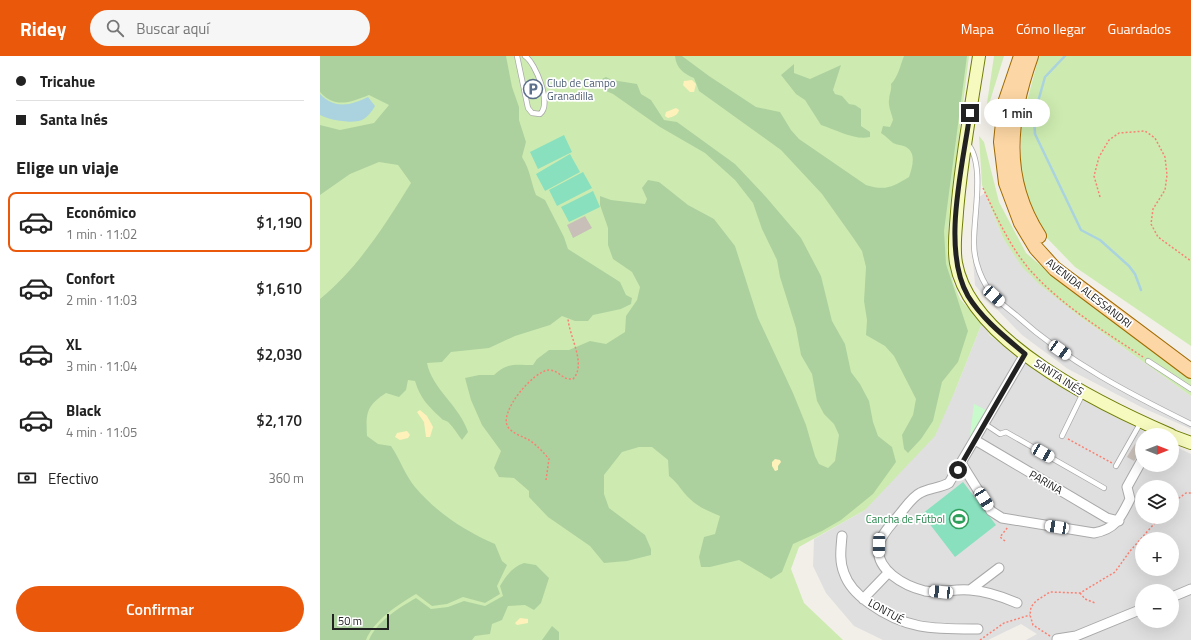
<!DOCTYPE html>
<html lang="es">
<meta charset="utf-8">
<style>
:root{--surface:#fff;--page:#f6f6f6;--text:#222;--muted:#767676;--line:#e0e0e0;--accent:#ea580c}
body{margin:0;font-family:"Titillium Web",sans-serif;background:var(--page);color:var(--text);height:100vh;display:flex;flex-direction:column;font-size:15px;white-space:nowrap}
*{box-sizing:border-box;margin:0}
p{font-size:13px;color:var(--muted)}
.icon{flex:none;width:22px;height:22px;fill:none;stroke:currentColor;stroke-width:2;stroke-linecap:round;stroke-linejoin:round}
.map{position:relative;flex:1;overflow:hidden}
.panel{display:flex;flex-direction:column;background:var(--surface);width:320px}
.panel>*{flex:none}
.top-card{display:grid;align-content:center;height:88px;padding:0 16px;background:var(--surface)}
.needle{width:26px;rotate:90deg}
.fabs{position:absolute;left:815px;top:372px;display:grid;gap:8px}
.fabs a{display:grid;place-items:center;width:44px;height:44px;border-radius:50%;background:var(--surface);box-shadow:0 4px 16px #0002;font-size:20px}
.scale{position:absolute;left:12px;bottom:10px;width:57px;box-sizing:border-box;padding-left:4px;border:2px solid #222;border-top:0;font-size:11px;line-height:14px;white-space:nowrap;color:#222;-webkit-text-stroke:3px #fff;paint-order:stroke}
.end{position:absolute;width:18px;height:18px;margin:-9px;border:5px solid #222;background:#fff;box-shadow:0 0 0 2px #fff}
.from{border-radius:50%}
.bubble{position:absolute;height:28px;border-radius:14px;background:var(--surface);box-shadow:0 4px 16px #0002;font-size:13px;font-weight:600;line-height:28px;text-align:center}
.car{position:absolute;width:12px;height:24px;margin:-12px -6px;border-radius:5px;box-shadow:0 0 3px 1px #0007;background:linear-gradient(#fff 24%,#345 0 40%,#fff 0 76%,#345 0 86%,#fff 0)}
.top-card b{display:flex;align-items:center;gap:14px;height:38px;font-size:15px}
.top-card b+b{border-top:1px solid var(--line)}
.top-card i{width:10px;height:10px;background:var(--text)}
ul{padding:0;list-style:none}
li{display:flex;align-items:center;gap:12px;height:60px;margin:0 8px 6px;padding:0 8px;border:2px solid transparent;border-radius:8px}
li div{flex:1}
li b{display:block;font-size:15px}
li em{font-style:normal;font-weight:600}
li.current{border-color:var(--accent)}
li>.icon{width:36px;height:36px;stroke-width:1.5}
h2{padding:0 16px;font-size:18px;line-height:48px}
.pay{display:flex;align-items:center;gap:10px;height:44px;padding:0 16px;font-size:15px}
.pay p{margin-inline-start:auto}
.primary-button{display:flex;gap:8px;margin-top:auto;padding:8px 16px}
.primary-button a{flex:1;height:46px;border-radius:24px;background:var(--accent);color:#fff;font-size:16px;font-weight:600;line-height:46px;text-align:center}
header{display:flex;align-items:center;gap:24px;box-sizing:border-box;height:56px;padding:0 20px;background:var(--accent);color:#fff}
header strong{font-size:19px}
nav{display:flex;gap:22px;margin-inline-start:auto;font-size:14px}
.search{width:280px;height:36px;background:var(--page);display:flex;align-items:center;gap:10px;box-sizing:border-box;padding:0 14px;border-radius:22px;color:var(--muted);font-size:15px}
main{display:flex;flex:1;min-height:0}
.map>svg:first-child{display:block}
.residential{fill:#e0dfdf;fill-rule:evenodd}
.grass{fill:#cdebb0}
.forest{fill:#add19e}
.sand{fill:#fff1ba}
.park{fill:#c8facc}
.pitch{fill:#88e0be}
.water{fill:#aad3df}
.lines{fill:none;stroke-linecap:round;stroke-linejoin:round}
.stream{stroke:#aad3df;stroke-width:2.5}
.building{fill:#c7bfb8}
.service-casing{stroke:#a9a9a9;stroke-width:6}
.minor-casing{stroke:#a9a9a9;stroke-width:11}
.secondary-casing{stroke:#707d05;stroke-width:14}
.primary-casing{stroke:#a06b00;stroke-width:16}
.path{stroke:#fa8072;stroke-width:1.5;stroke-dasharray:2 2;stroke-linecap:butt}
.service{stroke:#fff;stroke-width:4.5}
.minor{stroke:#fff;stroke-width:9}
.secondary{stroke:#f7fabf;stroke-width:12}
.primary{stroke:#fcd6a4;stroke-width:14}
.route{stroke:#222;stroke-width:5}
.labels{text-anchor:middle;stroke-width:3.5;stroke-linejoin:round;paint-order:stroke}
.service-label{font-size:11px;fill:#4e5e75;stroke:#fff;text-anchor:start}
.street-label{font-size:11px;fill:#222;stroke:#fff}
.leisure-label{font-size:11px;fill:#27864d;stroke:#fff;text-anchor:end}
</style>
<header>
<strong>Ridey</strong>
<div class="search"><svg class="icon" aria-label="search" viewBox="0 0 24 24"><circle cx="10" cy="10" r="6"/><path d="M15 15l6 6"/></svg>Buscar aquí</div>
<nav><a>Mapa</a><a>Cómo llegar</a><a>Guardados</a></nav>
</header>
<main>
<section class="panel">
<div class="top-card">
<b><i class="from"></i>Tricahue</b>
<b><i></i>Santa Inés</b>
</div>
<h2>Elige un viaje</h2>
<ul>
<li class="current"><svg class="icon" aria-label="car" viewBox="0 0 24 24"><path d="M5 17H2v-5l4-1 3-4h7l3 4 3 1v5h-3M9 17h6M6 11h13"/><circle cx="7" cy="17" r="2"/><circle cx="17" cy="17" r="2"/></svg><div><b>Económico</b><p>1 min · 11:02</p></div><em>$1,190</em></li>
<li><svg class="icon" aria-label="car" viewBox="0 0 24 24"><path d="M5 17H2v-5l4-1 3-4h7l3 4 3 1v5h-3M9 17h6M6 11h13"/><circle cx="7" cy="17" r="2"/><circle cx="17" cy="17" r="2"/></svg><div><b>Confort</b><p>2 min · 11:03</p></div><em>$1,610</em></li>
<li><svg class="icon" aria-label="car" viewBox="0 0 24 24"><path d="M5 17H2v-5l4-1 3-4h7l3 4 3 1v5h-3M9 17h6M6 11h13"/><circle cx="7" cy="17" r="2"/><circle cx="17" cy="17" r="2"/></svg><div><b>XL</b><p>3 min · 11:04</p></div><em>$2,030</em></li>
<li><svg class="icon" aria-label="car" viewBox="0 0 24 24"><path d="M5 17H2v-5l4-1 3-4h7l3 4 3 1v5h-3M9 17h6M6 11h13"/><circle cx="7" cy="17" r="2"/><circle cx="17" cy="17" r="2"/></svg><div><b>Black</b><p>4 min · 11:05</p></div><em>$2,170</em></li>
</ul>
<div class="pay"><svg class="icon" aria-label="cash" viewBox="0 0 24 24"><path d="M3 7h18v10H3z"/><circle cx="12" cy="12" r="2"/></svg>Efectivo<p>360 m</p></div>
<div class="primary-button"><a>Confirmar</a></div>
</section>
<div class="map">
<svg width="871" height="584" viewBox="0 0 871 584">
<rect width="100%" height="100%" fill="#f2efe9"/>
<path class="residential" d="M 665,137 L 683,182 L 711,220 L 759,260 L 871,340 L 871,373 L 823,352 L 748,313 L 702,279 L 662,238 L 655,229 L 652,193 L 659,141 Z
M 662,267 L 667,269 L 669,279 L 731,323 L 762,343 L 831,379 L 822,379 L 822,409 L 852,409 L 852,389 L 871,398 L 871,584 L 706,584 L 717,578 L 701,568 L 668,584 L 563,584 L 534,570 L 506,537 L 493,510 L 494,483 L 545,454 L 635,335 ZM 822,431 L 852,431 L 852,461 L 822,461 ZM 822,483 L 852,483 L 852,513 L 822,513 ZM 822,535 L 852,535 L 852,565 L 822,565 Z"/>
<path class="grass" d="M 0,0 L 649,0 L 630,151 L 627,195 L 633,226 L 640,243 L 662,267 L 635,335 L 615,380 L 545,454 L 479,491 L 471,513 L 484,547 L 523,584 L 0,584 Z
M 674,0 L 684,0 L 665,61 Z
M 719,0 L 871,0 L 871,290 L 755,211 L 723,178 L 701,127 L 701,68 Z
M 659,80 L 664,86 L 679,146 L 706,197 L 751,235 L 871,322 L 871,340 L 759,260 L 720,229 L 702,211 L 683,182 L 665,137 L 662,129 Z
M 667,269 L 697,298 L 696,300 L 669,278 Z"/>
<path class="forest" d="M 0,0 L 186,0 L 192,31 L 199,51 L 199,64 L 206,86 L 202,101 C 211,116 210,123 216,139 L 225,144 L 244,181 L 248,193 L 300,226 L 306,239 L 312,242 L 311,248 L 301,253 L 273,259 L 268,265 L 255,265 L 242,260 L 230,269 L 195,280 L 169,292 L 131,296 L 122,306 L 107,307 C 112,333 140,350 148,376 L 142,384 C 138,379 134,372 129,367 C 127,364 123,365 121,362 C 108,350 100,342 95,325 L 88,324 L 86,334 L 79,341 L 66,337 C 46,350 46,357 47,380 L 58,388 L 71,390 C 80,403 85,419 95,431 C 117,457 145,475 175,488 L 182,505 L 187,509 L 177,530 L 180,538 L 165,547 L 143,541 L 127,548 L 112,550 L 96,538 C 78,549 54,564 46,584 L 0,584 L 0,243 C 38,212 65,169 91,127 L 78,109 L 59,106 L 30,118 L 0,139 L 0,69 L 20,74 L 54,67 L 69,49 L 49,39 C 31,46 15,53 0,36 Z
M 355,0 L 362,0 L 389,20 L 436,51 L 460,56 L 471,74 L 479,83 L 546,129 C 566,135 572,131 589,121 C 592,112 597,97 586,91 C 582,89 577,89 573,87 C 569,84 566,80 561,77 L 563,70 L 570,71 L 573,64 C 572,58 568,51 569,44 C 569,38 572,35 571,28 C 578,21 580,10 584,0 L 647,0 L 624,175 L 626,208 L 648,275 L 638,306 L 622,326 L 613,365 L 601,383 L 588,397 L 584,393 L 582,379 L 593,359 L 596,343 L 574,300 L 565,290 L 546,279 L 547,264 L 544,245 L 546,211 L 542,195 L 534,183 L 502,138 L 461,94 L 379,35 L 374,22 C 364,18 356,12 355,0 Z
M 474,8 L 474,17 L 490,23 L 521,9 L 513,34 L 515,38 L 522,40 L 529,48 L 535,49 L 541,53 L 541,70 L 550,76 L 550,81 C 536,85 514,73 501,69 L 485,44 L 476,38 L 461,19 Z
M 286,21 L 292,24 L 317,28 L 321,38 L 331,44 L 344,64 L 357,66 L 415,108 L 446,141 L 481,182 L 501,220 L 512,265 L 525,288 L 531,316 L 540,328 L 549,345 L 553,366 L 558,380 L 572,391 L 576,406 L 553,438 L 521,464 L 502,475 L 473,488 L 462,516 L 451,523 L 419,504 L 390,511 L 381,511 L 379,501 L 384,481 L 395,478 L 400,460 C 390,456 378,451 370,443 C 361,435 360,429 349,420 L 348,404 L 332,391 L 319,391 L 302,396 L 284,419 L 284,438 L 289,452 L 325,479 L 331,493 L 331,499 L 307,505 L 284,507 L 270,490 L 228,461 L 209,441 L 209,435 L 194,422 L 179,421 L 174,412 L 181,395 L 162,369 L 151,344 L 145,322 L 159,319 L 174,319 C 188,306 195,309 213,309 L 217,303 L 229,294 L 249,294 L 270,285 L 286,288 L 305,276 L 306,260 L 317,244 L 320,231 L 312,216 L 293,203 L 288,189 L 288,172 L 280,149 L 280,140 L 291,144 L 325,148 L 327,143 L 322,132 L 328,124 L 339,126 L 368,149 L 394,163 L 415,190 L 438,262 L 473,337 L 486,369 L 495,400 L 499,408 L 508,412 L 515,405 L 519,379 L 514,368 L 504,358 L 497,345 L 492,318 L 481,299 L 476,272 L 460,221 L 457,204 L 442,173 L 433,147 L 415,124 L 385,97 L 340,71 L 293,38 L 286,35 L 282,23 Z
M 204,507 L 216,509 L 229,522 L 221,547 L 214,554 L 205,549 L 188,550 L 182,564 L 172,568 L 170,578 L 155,580 L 152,584 L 49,584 C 56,566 80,551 96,542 L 111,553 L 128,551 L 144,545 L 165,550 L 183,540 L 180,530 C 186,520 192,511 204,507 Z
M 232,570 L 239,576 L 239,584 L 222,584 Z"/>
<path class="sand" d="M 372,24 L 376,28 L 374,36 L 370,36 L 363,29 L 364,25 Z
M 356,52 L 359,54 C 358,59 353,61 348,62 L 345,60 L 346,56 Z
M 100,354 L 107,360 L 113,371 L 110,381 L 106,381 L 104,366 L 97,356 Z
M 87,375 L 90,379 L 88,382 L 80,384 L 75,381 L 77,377 Z
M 455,403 L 460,404 L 461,406 L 458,410 L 458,414 L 455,415 L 452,410 L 452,406 Z
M 200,562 L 208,563 L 208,567 L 197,569 L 195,567 Z"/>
<path class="park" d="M 654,348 L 668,355 L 649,387 Z"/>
<path class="pitch" d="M 244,79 L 252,96 L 218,113 L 210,96 Z
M 250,98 L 260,116 L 225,135 L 216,118 Z
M 263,116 L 272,132 L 237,150 L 229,134 Z
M 273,135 L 280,151 L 249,166 L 241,151 Z
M 643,426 L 676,469 L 635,501 L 602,458 Z"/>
<path class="water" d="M 0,38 C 16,54 31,49 48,41 L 55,50 C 52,55 48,61 42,64 C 32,68 9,64 0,59 Z"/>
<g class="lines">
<path class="stream" d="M 745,0 L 725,21 L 714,60 L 715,78 L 761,174 L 780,184 L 809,210 L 815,218 L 821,234"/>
</g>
<path class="building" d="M 265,160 L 272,172 L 253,182 L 247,169 Z
M 815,388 L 822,394 L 814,405 L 807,401 Z"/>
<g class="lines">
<g class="service-casing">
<path id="service" d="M 197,0 L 208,52 L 212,57 L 220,58 C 232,49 216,7 205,0
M 647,87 C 666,107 653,162 654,188 C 654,206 662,227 674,240 C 681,248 690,254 697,260 C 748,306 810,338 871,368
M 828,305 L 871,333
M 665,368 L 680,378 L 686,376 L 784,432
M 742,380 L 763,337
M 796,410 L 821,366"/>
</g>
<g class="minor-casing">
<path id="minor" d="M 655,384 L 787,462 L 799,465
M 641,407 L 671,455 L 682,462 L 774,477 C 796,473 801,461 810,443 L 807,431 L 822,404
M 522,480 C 521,492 519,505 524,517 C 528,529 539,540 549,547 C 586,574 614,573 658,573
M 650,534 L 679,512
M 852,541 L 871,533
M 543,543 L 569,516
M 697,547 C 683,541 666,535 650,534 C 635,532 620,538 605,535 C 585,530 554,514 559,489 C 561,478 572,468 579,459 C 585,452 592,441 600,437 C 609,432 620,432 629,427 L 705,298
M 737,583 L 756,580 L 822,553"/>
</g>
<g class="secondary-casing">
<path id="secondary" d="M 659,0 C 651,52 641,104 637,156 C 636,173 633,190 636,207 C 650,286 784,350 851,379
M 852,380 L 871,387"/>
</g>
<g class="primary-casing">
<path id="primary" d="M 701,0 L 685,47 L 681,86 L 686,127 L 701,167 L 716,192 L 735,213 L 871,315
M 711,0 C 689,62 681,121 719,180"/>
</g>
<path class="path" d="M 663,132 C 676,160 690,191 710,214 C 742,250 784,275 823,301
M 780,141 L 774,120 L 779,101 L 789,84 L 799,77 L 825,75 L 835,82 L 845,101 L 847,119 L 845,134 L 833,153 L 831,168 L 838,181 L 871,205
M 748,383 L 792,407
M 226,424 L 229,403 C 223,396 217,389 209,384 C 202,380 193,378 188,371 C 178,357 213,315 229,314 C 237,314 241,321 248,323 L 253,323 C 267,308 249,281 248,262
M 852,447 L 866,437 L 871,437
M 685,485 L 680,481 L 688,471
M 760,537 L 765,543 L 775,547
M 730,580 L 713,569 L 710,559 L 711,551 L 716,545 L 730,536 L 760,537 L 795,516 L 810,495 L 840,461
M 660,584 L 684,567 L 710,559"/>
<use href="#service" class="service"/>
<use href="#minor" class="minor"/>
<use href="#secondary" class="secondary"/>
<use href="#primary" class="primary"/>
</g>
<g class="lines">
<path class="route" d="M 638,414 L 705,298 C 685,281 662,263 648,240 C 621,193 643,109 650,57"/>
</g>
<defs>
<g id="parking-ring" transform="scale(1)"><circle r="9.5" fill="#fff" stroke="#5c6f8a" stroke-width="1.5"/><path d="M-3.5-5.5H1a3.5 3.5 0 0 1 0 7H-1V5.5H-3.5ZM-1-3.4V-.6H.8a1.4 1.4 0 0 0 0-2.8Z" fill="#5c6f8a"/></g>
<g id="stadium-ring" transform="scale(1)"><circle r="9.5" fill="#fff" stroke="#2e9e5b" stroke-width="1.5"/><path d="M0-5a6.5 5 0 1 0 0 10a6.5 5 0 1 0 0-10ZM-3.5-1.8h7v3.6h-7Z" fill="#2e9e5b"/></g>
</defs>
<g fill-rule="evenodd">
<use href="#parking-ring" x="213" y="33"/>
<use href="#stadium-ring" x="639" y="463"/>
</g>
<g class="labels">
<g class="service-label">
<text x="227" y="31">Club de Campo<tspan x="227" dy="13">Granadilla</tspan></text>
</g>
<g class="street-label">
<text transform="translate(769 237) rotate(38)" y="4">AVENIDA ALESSANDRI</text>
<text transform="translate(739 321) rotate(33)" y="4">SANTA INÉS</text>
<text transform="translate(726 426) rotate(30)" y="4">PARINA</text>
<text transform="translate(566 555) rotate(29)" y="4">LONTUÉ</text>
</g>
<g class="leisure-label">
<text x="625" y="467">Cancha de Fútbol</text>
</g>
</g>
</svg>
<div class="fabs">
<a><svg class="needle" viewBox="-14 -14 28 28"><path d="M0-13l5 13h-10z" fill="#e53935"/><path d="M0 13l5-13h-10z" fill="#767676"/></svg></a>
<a><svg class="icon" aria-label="layers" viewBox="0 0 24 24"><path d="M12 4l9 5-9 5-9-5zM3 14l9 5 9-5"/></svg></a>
<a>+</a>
<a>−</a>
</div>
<div class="scale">50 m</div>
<i class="end from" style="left:638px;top:414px"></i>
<i class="end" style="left:650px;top:57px"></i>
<div class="bubble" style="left:664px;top:43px;width:66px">1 min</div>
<i class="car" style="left:674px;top:240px;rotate:132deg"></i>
<i class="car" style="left:740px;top:294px;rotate:125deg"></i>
<i class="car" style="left:723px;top:397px;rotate:120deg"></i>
<i class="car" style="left:664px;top:443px;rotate:148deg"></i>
<i class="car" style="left:737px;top:471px;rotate:279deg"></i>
<i class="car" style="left:559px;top:489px;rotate:181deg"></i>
<i class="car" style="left:621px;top:536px;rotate:276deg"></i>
</div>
</main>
